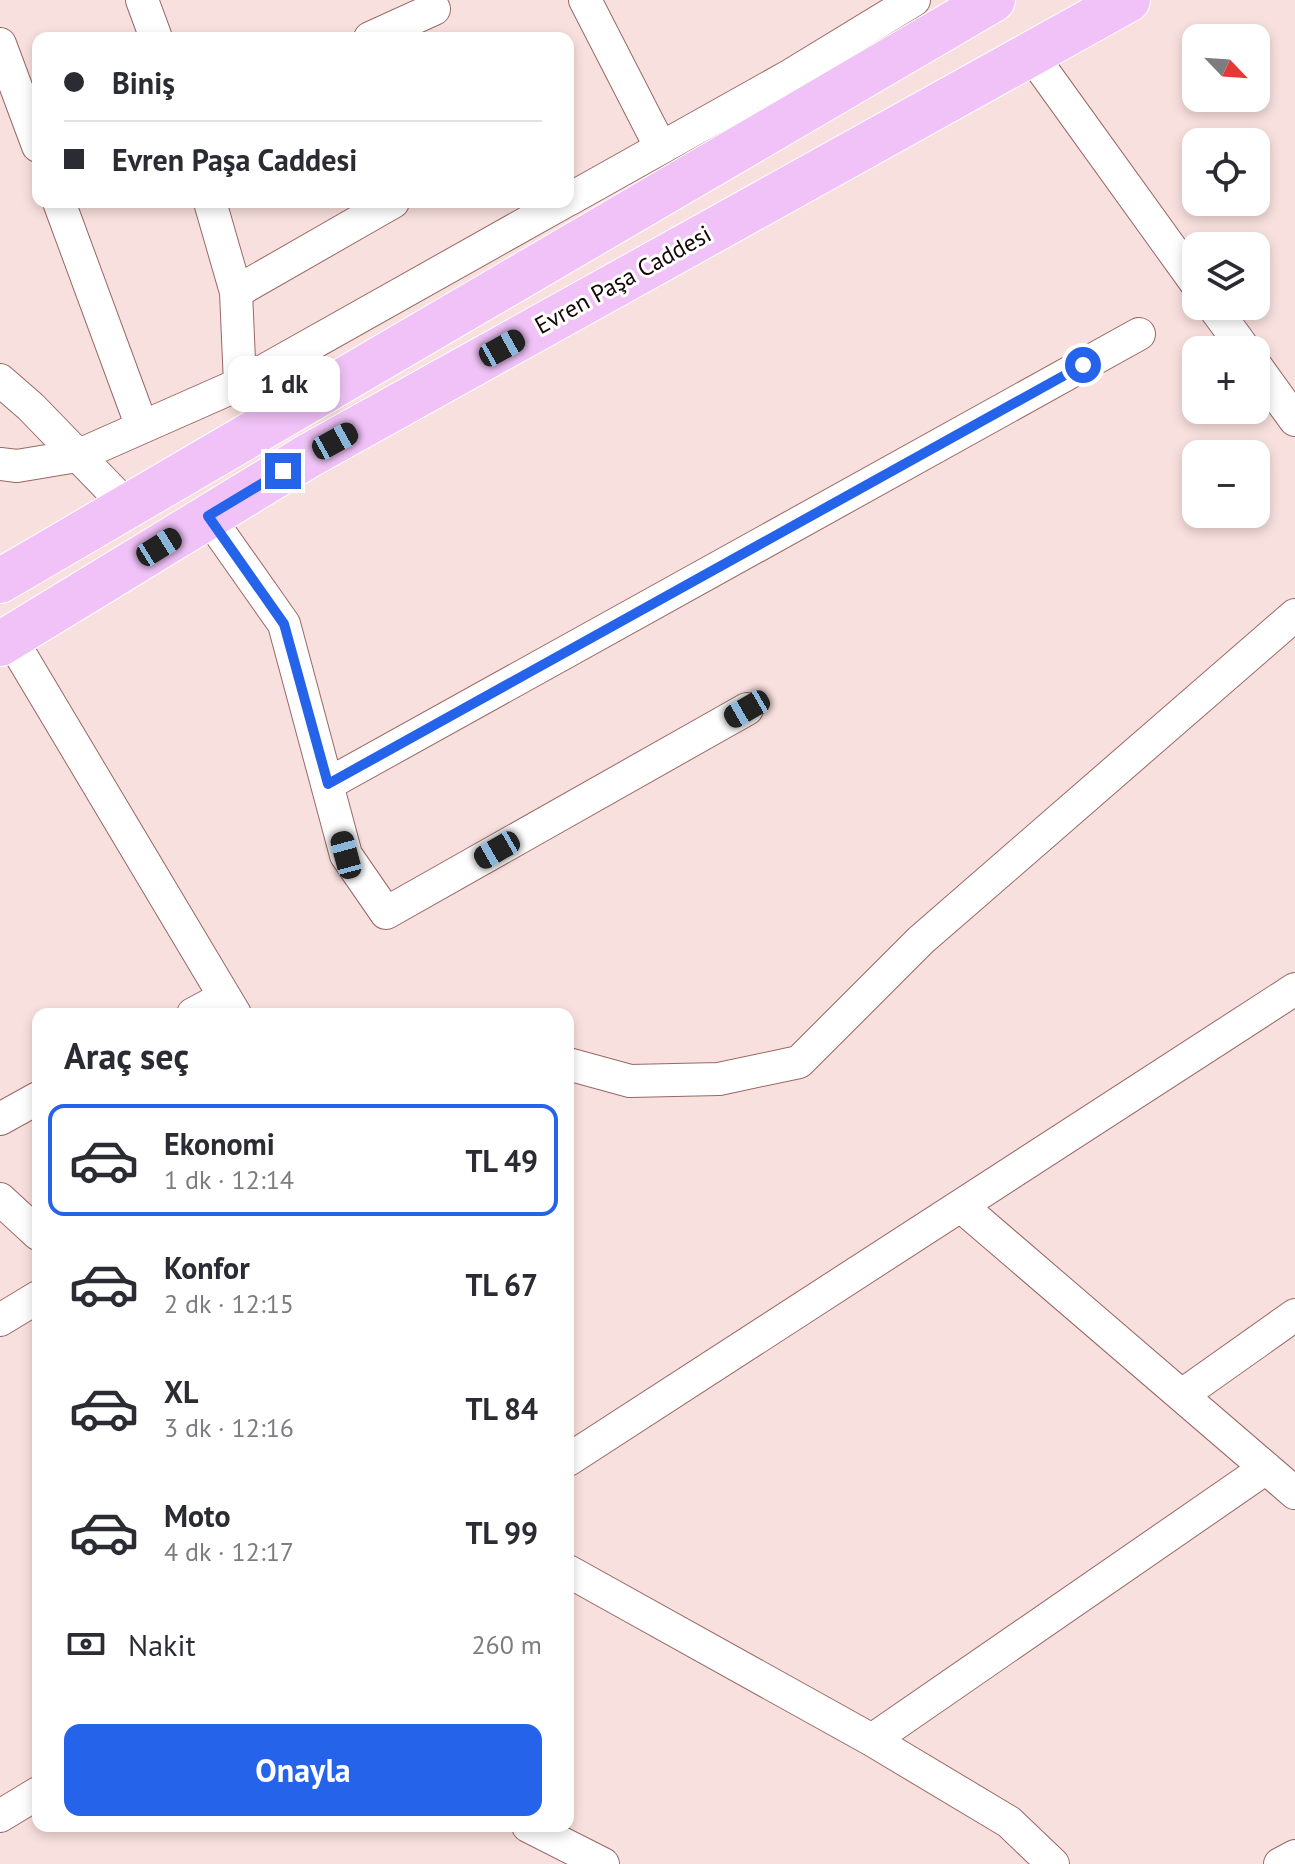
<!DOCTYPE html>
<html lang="tr">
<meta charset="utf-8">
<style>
:root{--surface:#fff;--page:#f7f7f7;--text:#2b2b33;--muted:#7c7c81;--line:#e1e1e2;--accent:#2563eb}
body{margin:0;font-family:"PT Sans",sans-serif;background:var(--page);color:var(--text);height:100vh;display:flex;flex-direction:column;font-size:30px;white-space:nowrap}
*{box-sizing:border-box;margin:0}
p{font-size:26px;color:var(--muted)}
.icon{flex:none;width:44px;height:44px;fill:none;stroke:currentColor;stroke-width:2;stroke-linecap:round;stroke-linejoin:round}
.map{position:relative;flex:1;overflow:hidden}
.side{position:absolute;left:32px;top:1008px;width:542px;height:824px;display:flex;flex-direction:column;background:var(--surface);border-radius:16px;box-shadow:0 4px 12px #0003}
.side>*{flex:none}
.hud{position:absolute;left:32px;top:32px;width:542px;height:176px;border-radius:16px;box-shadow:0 4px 12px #0003;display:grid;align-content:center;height:176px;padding:0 32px;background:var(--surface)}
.needle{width:52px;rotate:115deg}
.fabs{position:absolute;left:1182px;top:24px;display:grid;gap:16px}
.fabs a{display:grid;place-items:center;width:88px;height:88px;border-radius:16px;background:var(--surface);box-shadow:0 4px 12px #0003;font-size:40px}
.end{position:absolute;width:36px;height:36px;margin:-18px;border:10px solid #2563eb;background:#fff;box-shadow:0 0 0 4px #fff}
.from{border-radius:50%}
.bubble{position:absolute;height:56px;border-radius:16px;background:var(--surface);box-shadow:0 4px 12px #0003;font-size:26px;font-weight:700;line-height:56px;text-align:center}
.car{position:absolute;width:24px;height:48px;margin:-24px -12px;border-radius:10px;box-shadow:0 0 6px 2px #0007;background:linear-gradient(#222 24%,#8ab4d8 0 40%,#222 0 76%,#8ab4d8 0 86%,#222 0)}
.hud b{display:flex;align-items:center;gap:28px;height:76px;font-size:30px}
.hud b+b{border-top:2px solid var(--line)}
.hud i{width:20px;height:20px;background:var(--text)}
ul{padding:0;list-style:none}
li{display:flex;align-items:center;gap:24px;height:112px;margin:0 16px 12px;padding:0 16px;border:4px solid transparent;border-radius:16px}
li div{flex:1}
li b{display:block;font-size:30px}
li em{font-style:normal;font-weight:700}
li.active{border-color:var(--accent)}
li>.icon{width:72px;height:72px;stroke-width:1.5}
h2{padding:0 32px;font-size:36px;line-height:96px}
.pay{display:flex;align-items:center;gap:20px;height:88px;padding:0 32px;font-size:30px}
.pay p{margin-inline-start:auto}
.cta{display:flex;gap:16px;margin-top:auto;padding:16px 32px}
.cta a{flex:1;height:92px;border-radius:16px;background:var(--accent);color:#fff;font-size:32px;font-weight:700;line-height:92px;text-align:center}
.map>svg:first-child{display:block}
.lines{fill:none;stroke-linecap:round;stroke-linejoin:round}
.minor-casing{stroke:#9a6765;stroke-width:34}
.highway-casing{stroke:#fff;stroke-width:46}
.minor{stroke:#fff;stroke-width:32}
.highway{stroke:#f0c2f7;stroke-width:44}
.route{stroke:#2563eb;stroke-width:10}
.labels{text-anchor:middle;stroke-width:6;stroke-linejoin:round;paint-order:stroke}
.street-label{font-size:24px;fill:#170606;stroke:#fff}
</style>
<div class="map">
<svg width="1295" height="1864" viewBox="0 0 1295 1864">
<rect width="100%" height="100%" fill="#f8e0de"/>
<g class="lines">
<g class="minor-casing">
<path id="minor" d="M 142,0 L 156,38
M 585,0 L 661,148
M 370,38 L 434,9
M 0,44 L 38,146
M 1031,54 L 1196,283
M 568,200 L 791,75 L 914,0
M 59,202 L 142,427
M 210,202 L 236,292 L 240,384
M 236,292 L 393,202
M 1213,306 L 1245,350
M 1256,366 L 1295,420
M 0,380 L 31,407 L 126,505
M 0,464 L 17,466 L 77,456 L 240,384 L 564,202
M 208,516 L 284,624 L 346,855 L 386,913 L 747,709
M 10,637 L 235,1014
M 328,784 L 1139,334
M 193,1014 L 225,997
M 568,1064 L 630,1081 L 719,1079 L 799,1062 L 921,940 L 1295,615
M 0,1119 L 38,1098
M 0,1199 L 38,1234
M 961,1206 L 1295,1493
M 0,1320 L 38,1297
M 1182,1395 L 1295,1315
M 568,1460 L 1295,989
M 568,1571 L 872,1740 L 1009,1822 L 1053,1864
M 872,1740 L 1266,1468
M 0,1816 L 38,1793
M 528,1826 L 603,1864
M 1280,1864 L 1295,1856"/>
</g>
<g class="highway-casing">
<path id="highway" d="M 0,581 L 993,0
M 0,644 L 308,456 L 1128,0"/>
</g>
<use href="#minor" class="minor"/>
<use href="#highway" class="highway"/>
</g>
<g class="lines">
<path class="route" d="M 283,471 L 208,516 L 284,624 L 328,784 L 1083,365"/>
</g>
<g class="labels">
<g class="street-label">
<text transform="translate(623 280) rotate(-29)" y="8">Evren Paşa Caddesi</text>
</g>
</g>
</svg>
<div class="fabs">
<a><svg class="needle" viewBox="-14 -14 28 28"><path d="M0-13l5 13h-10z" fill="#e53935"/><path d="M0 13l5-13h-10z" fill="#7c7c81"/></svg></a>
<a><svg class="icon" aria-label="locate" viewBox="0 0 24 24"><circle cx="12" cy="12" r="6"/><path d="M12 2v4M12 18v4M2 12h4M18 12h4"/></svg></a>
<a><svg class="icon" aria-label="layers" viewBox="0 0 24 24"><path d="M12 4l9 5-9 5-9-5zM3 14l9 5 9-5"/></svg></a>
<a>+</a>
<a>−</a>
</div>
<i class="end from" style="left:1083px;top:365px"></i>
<i class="end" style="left:283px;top:471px"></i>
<div class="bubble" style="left:228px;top:356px;width:112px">1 dk</div>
<i class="car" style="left:502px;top:348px;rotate:61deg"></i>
<i class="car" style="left:335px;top:441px;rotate:61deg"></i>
<i class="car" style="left:159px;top:547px;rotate:58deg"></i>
<i class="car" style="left:747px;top:709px;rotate:240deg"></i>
<i class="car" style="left:497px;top:850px;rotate:240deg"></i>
<i class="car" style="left:346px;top:855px;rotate:345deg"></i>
<div class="hud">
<b><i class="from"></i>Biniş</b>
<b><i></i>Evren Paşa Caddesi</b>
</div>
<section class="side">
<h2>Araç seç</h2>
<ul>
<li class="active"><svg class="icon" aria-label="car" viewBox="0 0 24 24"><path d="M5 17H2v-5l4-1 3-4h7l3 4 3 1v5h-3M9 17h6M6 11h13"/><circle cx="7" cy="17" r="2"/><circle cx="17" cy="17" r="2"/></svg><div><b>Ekonomi</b><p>1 dk · 12:14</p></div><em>TL 49</em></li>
<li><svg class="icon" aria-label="car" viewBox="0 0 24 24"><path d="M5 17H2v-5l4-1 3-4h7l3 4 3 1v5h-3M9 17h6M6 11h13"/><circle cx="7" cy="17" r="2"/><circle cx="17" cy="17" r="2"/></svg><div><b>Konfor</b><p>2 dk · 12:15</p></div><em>TL 67</em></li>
<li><svg class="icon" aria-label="car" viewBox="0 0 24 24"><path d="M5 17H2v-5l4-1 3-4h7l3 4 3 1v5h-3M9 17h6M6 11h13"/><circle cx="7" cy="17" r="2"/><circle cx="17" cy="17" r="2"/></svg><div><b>XL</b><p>3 dk · 12:16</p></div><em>TL 84</em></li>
<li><svg class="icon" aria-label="car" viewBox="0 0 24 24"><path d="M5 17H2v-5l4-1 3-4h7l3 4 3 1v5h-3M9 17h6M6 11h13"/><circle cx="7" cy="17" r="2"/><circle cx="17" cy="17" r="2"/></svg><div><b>Moto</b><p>4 dk · 12:17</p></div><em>TL 99</em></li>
</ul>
<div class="pay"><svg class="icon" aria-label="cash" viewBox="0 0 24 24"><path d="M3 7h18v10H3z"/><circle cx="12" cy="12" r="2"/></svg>Nakit<p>260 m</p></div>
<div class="cta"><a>Onayla</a></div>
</section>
</div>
